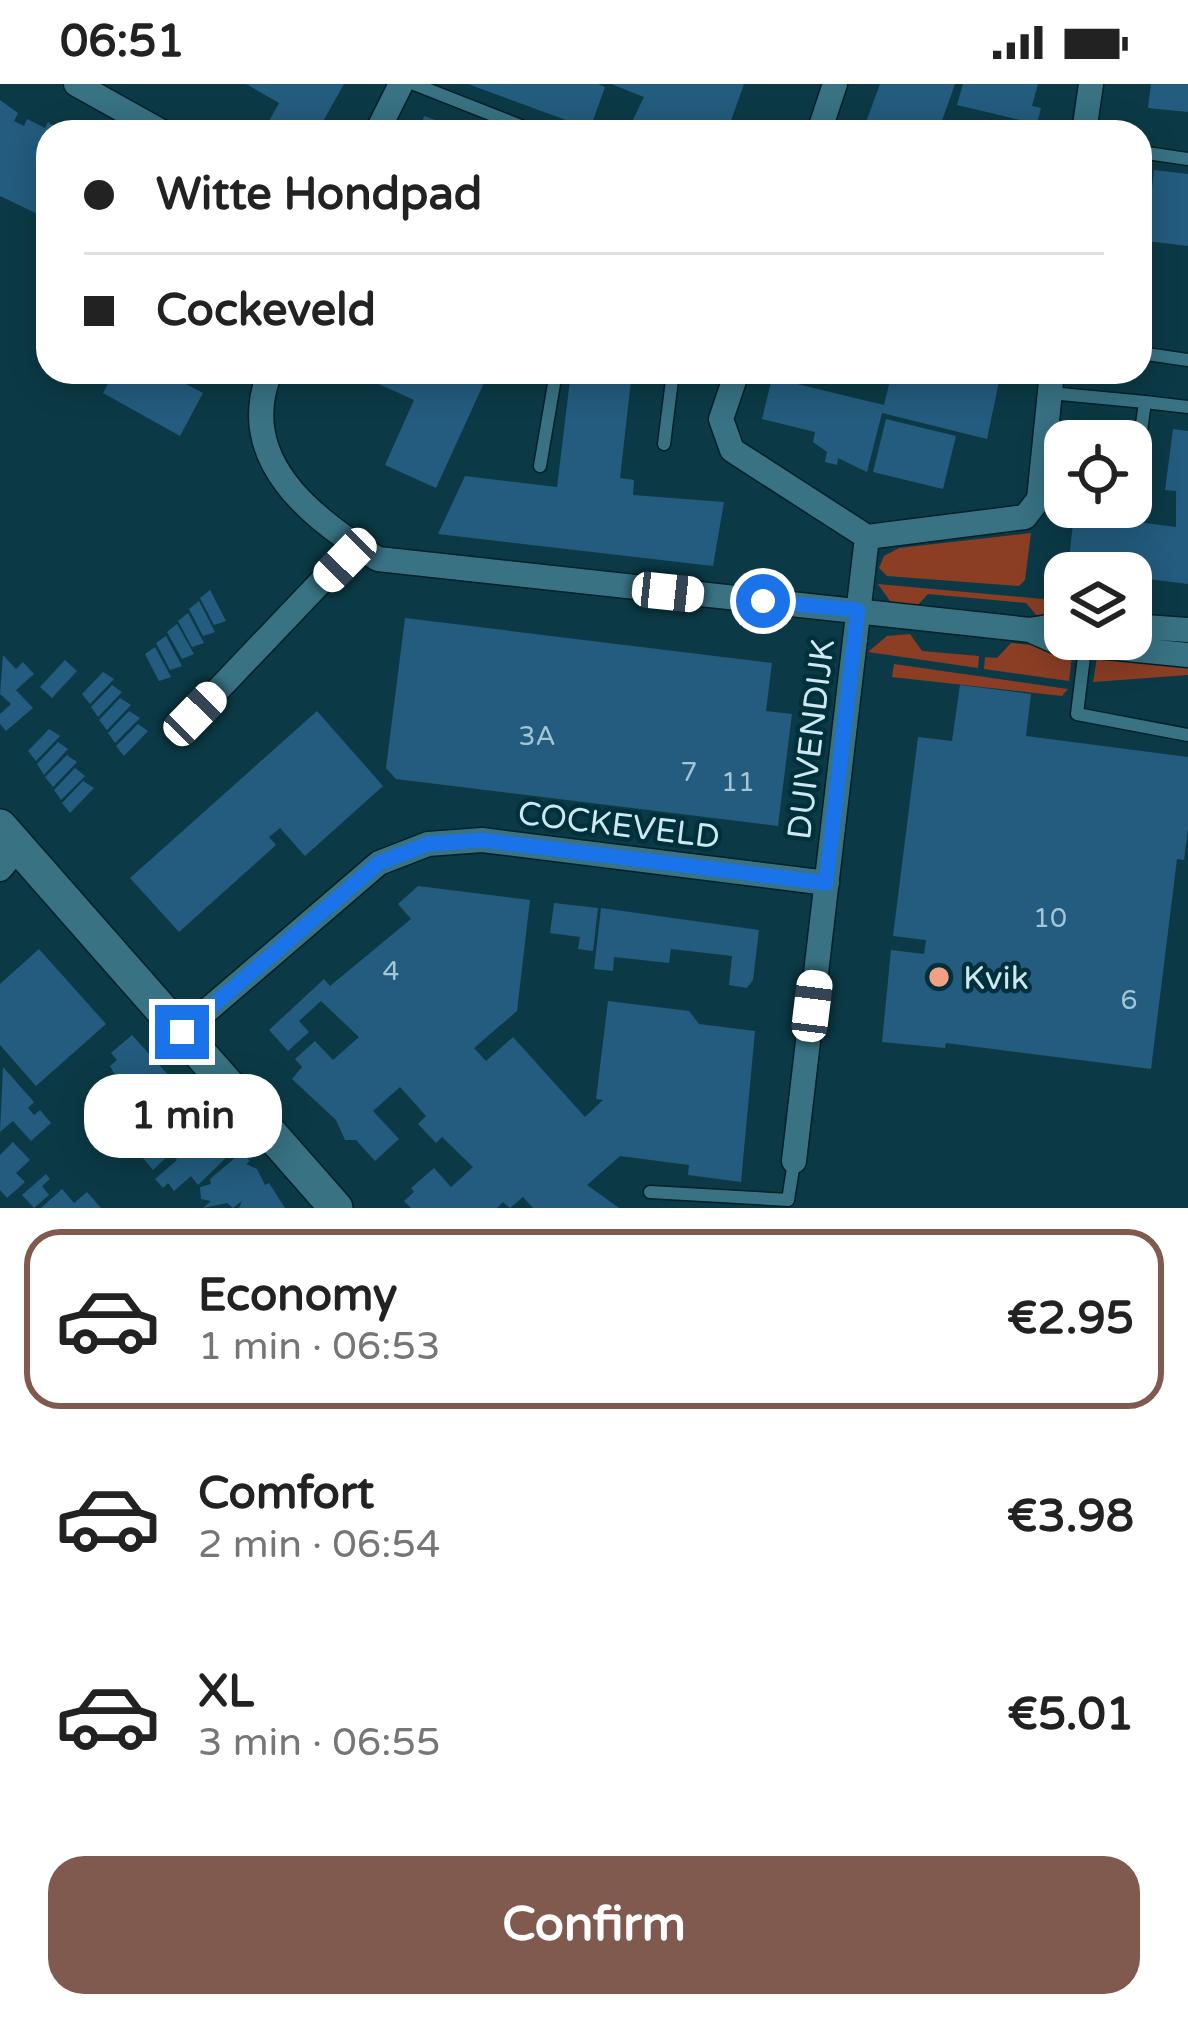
<!DOCTYPE html>
<meta charset="utf-8">
<style>
:root{--surface:#fff;--page:#f6f6f6;--text:#222;--muted:#767676;--line:#e0e0e0;--accent:#805a4e}
body{margin:0;font-family:"Varela Round",sans-serif;background:var(--page);color:var(--text);height:100vh;display:flex;flex-direction:column;font-size:45px;white-space:nowrap}
*{box-sizing:border-box;margin:0}
p{font-size:39px;color:var(--muted)}
.icon{flex:none;width:66px;height:66px;fill:none;stroke:currentColor;stroke-width:2;stroke-linecap:round;stroke-linejoin:round}
.map{position:relative;height:1124px;overflow:hidden}
.drawer{display:flex;flex-direction:column;background:var(--surface);flex:1}
.drawer>*{flex:none}
.hud{position:absolute;left:36px;top:36px;width:1116px;height:264px;border-radius:36px;box-shadow:0 6px 30px #0003;display:grid;align-content:center;height:264px;padding:0 48px;background:var(--surface)}
.tools{position:absolute;left:1044px;top:336px;display:grid;gap:24px}
.tools a{display:grid;place-items:center;width:108px;height:108px;border-radius:24px;background:var(--surface);box-shadow:0 6px 30px #0003;font-size:60px}
.end{position:absolute;width:54px;height:54px;margin:-27px;border:15px solid #1a73e8;background:#fff;box-shadow:0 0 0 6px #fff}
.from{border-radius:50%}
.bubble{position:absolute;height:84px;border-radius:36px;background:var(--surface);box-shadow:0 6px 30px #0003;font-size:39px;font-weight:800;line-height:84px;text-align:center}
.car{position:absolute;width:36px;height:72px;margin:-36px -18px;border-radius:15px;box-shadow:0 0 9px 3px #0007;background:linear-gradient(#fff 24%,#345 0 40%,#fff 0 76%,#345 0 86%,#fff 0)}
.hud b{display:flex;align-items:center;gap:42px;height:114px;font-size:45px}
.hud b+b{border-top:3px solid var(--line)}
.hud i{width:30px;height:30px;background:var(--text)}
ul{padding:21px 0 0;list-style:none}
li{display:flex;align-items:center;gap:36px;height:180px;margin:0 24px 18px;padding:0 24px;border:6px solid transparent;border-radius:36px}
li div{flex:1}
li b{display:block;font-size:45px}
li em{font-style:normal;font-weight:800}
li.current{border-color:var(--accent)}
li>.icon{width:108px;height:108px;stroke-width:1.5}
.cta{display:flex;gap:24px;margin-top:auto;padding:24px 48px}
.cta a{flex:1;height:138px;border-radius:36px;background:var(--accent);color:#fff;font-size:48px;font-weight:800;line-height:138px;text-align:center}
.status{display:flex;justify-content:space-between;align-items:center;height:84px;padding:0 60px;background:var(--surface);direction:ltr}
.status svg{height:33px;fill:currentColor}
.map>svg:first-child{display:block}
.green{fill:#8b3e24}
.building{fill:#235c7e}
.lines{fill:none;stroke-linecap:round;stroke-linejoin:round}
.lane-casing{stroke:#012028;stroke-width:15}
.street-casing{stroke:#012028;stroke-width:27}
.secondary-casing{stroke:#012028;stroke-width:36}
.lane{stroke:#387283;stroke-width:12}
.street{stroke:#387283;stroke-width:24}
.secondary{stroke:#387283;stroke-width:33}
.route{stroke:#1a73e8;stroke-width:15}
.poi-dot{fill:#f39f84;stroke:#00303b;stroke-width:4.5}
.labels{text-anchor:middle;stroke-width:9;stroke-linejoin:round;paint-order:stroke}
.number-label{font-size:27px;fill:#a2c6d5}
.street-label{font-size:33px;fill:#cce9f2;stroke:#00303b}
.poi-label{font-size:33px;fill:#cce9f2;stroke:#00303b;text-anchor:start}
</style>
<div class="status"><b>06:51</b><svg viewBox="0 0 49 12"><path d="M0 12V9h3v3zM5 12V6h3v6zM10 12V3h3v9zM15 12V0h3v12zM26 1h20v11H26zM47 4h2v5h-2z"/></svg></div>
<div class="map">
<svg width="1188" height="1124" viewBox="0 0 1188 1124">
<rect width="100%" height="100%" fill="#0b3a46"/>
<path class="green" d="M 1031,449 L 1025,496 L 1019,502 L 887,492 L 879,484 L 884,472 L 899,464 Z
M 878,500 L 1065,517 L 1065,531 L 1038,533 L 1026,519 L 928,510 L 914,525 L 890,517 Z
M 910,550 L 922,567 L 979,572 L 978,584 L 868,568 L 887,552 Z
M 1011,559 L 1073,565 L 1069,597 L 984,585 L 985,573 L 997,574 Z
M 1098,567 L 1188,577 L 1188,591 L 1093,598 Z
M 894,580 L 1068,605 L 1062,612 L 892,593 Z"/>
<path class="building" d="M 246,0 L 344,0 L 321,41 L 327,48 L 263,48 L 279,19 Z
M 468,0 L 598,0 L 605,3 L 590,45 Z
M 611,0 L 744,0 L 727,48 L 627,48 L 644,13 Z
M 880,0 L 955,0 L 938,48 L 883,48 L 865,41 Z
M 963,0 L 1038,0 L 1032,22 L 1041,24 L 1037,40 L 957,21 Z
M 1151,0 L 1188,0 L 1188,28 L 1148,24 Z
M 0,16 L 18,29 L 14,37 L 24,42 L 27,35 L 45,44 L 48,38 L 61,48 L 48,48 L 48,135 L 0,112 Z
M 424,32 L 467,47 L 466,48 L 419,48 Z
M 1154,86 L 1188,90 L 1188,162 L 1146,157 Z
M 114,288 L 193,288 L 186,300 L 203,309 L 180,352 L 103,309 Z
M 352,288 L 489,288 L 436,404 L 385,381 L 414,316 Z
M 571,288 L 632,288 L 620,394 L 634,396 L 633,411 L 724,418 L 713,482 L 438,450 L 465,392 L 557,403 Z
M 892,288 L 1001,288 L 987,355 L 882,329 L 867,388 L 838,374 L 837,381 L 825,378 L 827,368 L 813,358 L 815,348 L 762,335 L 772,294 L 884,321 Z
M 886,335 L 956,352 L 943,405 L 873,388 Z
M 1173,345 L 1188,347 L 1188,500 L 1068,485 L 1074,430 L 1176,443 L 1176,407 L 1165,406 Z
M 210,506 L 226,537 L 214,541 L 200,514 Z
M 199,517 L 215,548 L 203,552 L 189,525 Z
M 188,529 L 204,559 L 192,563 L 178,537 Z
M 405,534 L 772,579 L 766,627 L 792,630 L 778,742 L 396,695 L 386,684 Z
M 177,540 L 194,570 L 182,575 L 167,548 Z
M 166,552 L 182,582 L 170,586 L 156,559 Z
M 155,563 L 171,593 L 159,597 L 145,570 Z
M 3,571 L 16,585 L 23,578 L 34,590 L 16,606 L 33,624 L 6,647 L 0,640 L 0,630 L 11,620 L 0,610 Z
M 65,576 L 77,587 L 52,614 L 40,603 Z
M 103,588 L 114,595 L 90,620 L 82,610 Z
M 112,601 L 122,608 L 98,633 L 91,623 Z
M 960,601 L 1031,610 L 1026,652 L 1188,673 L 1188,745 L 1184,776 L 1177,775 L 1151,985 L 946,959 L 945,964 L 882,958 L 891,866 L 924,870 L 926,856 L 893,852 L 918,653 L 952,657 Z
M 120,614 L 131,621 L 107,646 L 99,636 Z
M 129,627 L 140,634 L 115,659 L 108,649 Z
M 317,627 L 383,702 L 305,772 L 280,744 L 269,753 L 276,761 L 179,848 L 130,794 Z
M 138,640 L 148,647 L 124,672 L 116,662 Z
M 49,645 L 60,652 L 36,677 L 28,667 Z
M 58,658 L 68,665 L 44,691 L 37,680 Z
M 67,671 L 77,678 L 53,703 L 45,693 Z
M 75,684 L 85,692 L 61,716 L 54,706 Z
M 83,697 L 94,704 L 70,729 L 62,719 Z
M 418,802 L 530,816 L 517,927 L 474,964 L 486,977 L 513,953 L 585,1033 L 603,1016 L 596,1015 L 608,917 L 689,927 L 699,940 L 755,947 L 741,1098 L 688,1091 L 689,1081 L 620,1072 L 587,1101 L 619,1124 L 533,1124 L 523,1113 L 510,1124 L 503,1118 L 497,1124 L 411,1124 L 404,1117 L 414,1108 L 411,1104 L 434,1084 L 451,1103 L 473,1083 L 442,1053 L 436,1059 L 418,1040 L 426,1032 L 400,1003 L 373,1027 L 399,1055 L 375,1077 L 356,1056 L 345,1056 L 336,1036 L 292,995 L 302,983 L 295,975 L 315,957 L 333,976 L 359,953 L 321,917 L 299,937 L 309,948 L 288,967 L 269,946 L 324,895 L 330,902 L 411,835 L 398,820 Z
M 554,819 L 598,824 L 593,867 L 578,865 L 580,853 L 550,849 Z
M 601,824 L 759,846 L 753,896 L 747,904 L 729,901 L 732,872 L 671,865 L 669,879 L 614,873 L 613,887 L 594,885 Z
M 39,865 L 106,940 L 36,1002 L 0,961 L 0,900 Z
M 132,951 L 190,1015 L 168,1034 L 162,1028 L 130,1062 L 121,1051 L 113,1058 L 103,1047 L 150,1012 L 138,999 L 108,1028 L 101,1030 L 93,1022 L 112,1004 L 106,998 L 115,991 L 110,982 L 117,976 L 111,969 Z
M 3,983 L 34,1018 L 28,1024 L 34,1031 L 40,1026 L 51,1039 L 31,1057 L 13,1037 L 0,1048 Z
M 194,1020 L 234,1066 L 198,1101 L 191,1092 L 174,1107 L 168,1099 L 163,1104 L 155,1095 L 177,1076 L 171,1069 L 153,1086 L 143,1074 L 177,1044 L 172,1039 Z
M 13,1058 L 30,1076 L 16,1089 L 25,1098 L 7,1114 L 0,1106 L 0,1071 Z
M 242,1068 L 250,1077 L 246,1080 L 257,1085 L 265,1101 L 269,1099 L 285,1124 L 239,1124 L 242,1117 L 233,1124 L 227,1119 L 203,1124 L 211,1117 L 201,1115 L 200,1103 L 211,1100 L 210,1095 Z
M 46,1090 L 50,1095 L 42,1102 L 49,1111 L 34,1124 L 22,1111 Z
M 62,1105 L 74,1119 L 87,1108 L 101,1124 L 41,1124 Z"/>
<g class="lines">
<g class="lane-casing">
<path id="lane" d="M 414,0 L 536,48
M 1140,68 L 1188,75
M 1140,269 L 1188,276
M 1050,309 L 1145,318 L 1131,420
M 1145,318 L 1188,323
M 664,360 L 673,288
M 540,382 L 556,288
M 1039,415 L 1065,416
M 1086,556 L 1077,630 L 1188,651
M 650,1108 L 788,1116 L 794,1078"/>
</g>
<g class="street-casing">
<path id="street" d="M 76,0 L 162,48
M 377,48 L 401,0
M 819,48 L 835,0
M 1084,48 L 1091,0
M 270,288 C 235,374 310,434 378,475 L 1030,546 L 1065,540
M 737,288 L 721,335 L 732,366 L 867,453 L 794,1077
M 867,453 L 1025,433 L 1039,415 L 1052,288
M 1131,542 L 1188,546
M 1032,547 L 1057,558 L 1188,571
M 195,630 L 356,461
M 0,785 L 19,763
M 182,948 L 379,779 L 428,760 L 482,756 L 827,799"/>
</g>
<g class="secondary-casing">
<path id="secondary" d="M 0,742 L 336,1124"/>
</g>
<use href="#lane" class="lane"/>
<use href="#street" class="street"/>
<use href="#secondary" class="secondary"/>
</g>
<g class="lines">
<path class="route" d="M 182,948 L 379,779 L 428,760 L 482,756 L 826,799 L 858,526 L 763,517"/>
</g>
<circle class="poi-dot" cx="939" cy="893" r="12"/>
<g class="labels">
<g class="number-label">
<text x="537" y="661">3A</text>
<text x="689" y="697">7</text>
<text x="738" y="707">11</text>
<text x="1050" y="843">10</text>
<text x="391" y="896">4</text>
<text x="1129" y="925">6</text>
</g>
<g class="street-label">
<text transform="translate(810 655) rotate(-83)" y="12">DUIVENDIJK</text>
<text transform="translate(619 740) rotate(7)" y="12">COCKEVELD</text>
</g>
<g class="poi-label">
<text x="963" y="905">Kvik</text>
</g>
</g>
</svg>
<div class="tools">
<a><svg class="icon" aria-label="locate" viewBox="0 0 24 24"><circle cx="12" cy="12" r="6"/><path d="M12 2v4M12 18v4M2 12h4M18 12h4"/></svg></a>
<a><svg class="icon" aria-label="layers" viewBox="0 0 24 24"><path d="M12 4l9 5-9 5-9-5zM3 14l9 5 9-5"/></svg></a>
</div>
<i class="end from" style="left:763px;top:517px"></i>
<i class="end" style="left:182px;top:948px"></i>
<div class="bubble" style="left:84px;top:990px;width:198px">1 min</div>
<i class="car" style="left:345px;top:476px;rotate:224deg"></i>
<i class="car" style="left:668px;top:508px;rotate:96deg"></i>
<i class="car" style="left:195px;top:630px;rotate:44deg"></i>
<i class="car" style="left:812px;top:922px;rotate:7deg"></i>
<div class="hud">
<b><i class="from"></i>Witte Hondpad</b>
<b><i></i>Cockeveld</b>
</div>
</div>
<section class="drawer">
<ul>
<li class="current"><svg class="icon" aria-label="car" viewBox="0 0 24 24"><path d="M5 17H2v-5l4-1 3-4h7l3 4 3 1v5h-3M9 17h6M6 11h13"/><circle cx="7" cy="17" r="2"/><circle cx="17" cy="17" r="2"/></svg><div><b>Economy</b><p>1 min · 06:53</p></div><em>€2.95</em></li>
<li><svg class="icon" aria-label="car" viewBox="0 0 24 24"><path d="M5 17H2v-5l4-1 3-4h7l3 4 3 1v5h-3M9 17h6M6 11h13"/><circle cx="7" cy="17" r="2"/><circle cx="17" cy="17" r="2"/></svg><div><b>Comfort</b><p>2 min · 06:54</p></div><em>€3.98</em></li>
<li><svg class="icon" aria-label="car" viewBox="0 0 24 24"><path d="M5 17H2v-5l4-1 3-4h7l3 4 3 1v5h-3M9 17h6M6 11h13"/><circle cx="7" cy="17" r="2"/><circle cx="17" cy="17" r="2"/></svg><div><b>XL</b><p>3 min · 06:55</p></div><em>€5.01</em></li>
</ul>
<div class="cta"><a>Confirm</a></div>
</section>
